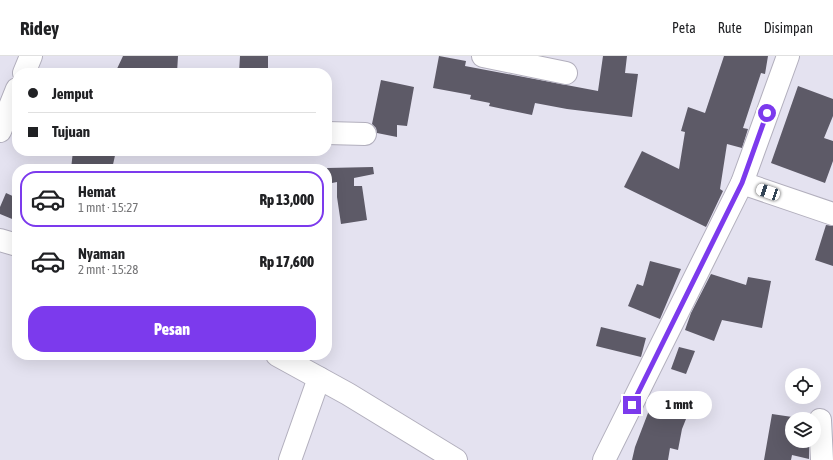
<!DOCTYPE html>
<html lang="id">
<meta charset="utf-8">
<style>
:root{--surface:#fff;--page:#f6f6f6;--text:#202124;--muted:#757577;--line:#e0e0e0;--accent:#7c3aed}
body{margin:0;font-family:"Asap Condensed",sans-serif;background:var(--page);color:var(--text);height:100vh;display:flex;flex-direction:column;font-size:15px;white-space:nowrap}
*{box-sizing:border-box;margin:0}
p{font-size:13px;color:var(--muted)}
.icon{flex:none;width:22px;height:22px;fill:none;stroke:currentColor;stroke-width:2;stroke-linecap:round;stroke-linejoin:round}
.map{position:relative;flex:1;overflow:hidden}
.drawer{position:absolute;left:12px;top:108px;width:320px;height:196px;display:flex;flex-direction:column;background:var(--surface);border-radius:16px;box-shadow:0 4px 16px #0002}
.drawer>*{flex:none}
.guide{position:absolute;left:12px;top:12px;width:320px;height:88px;border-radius:16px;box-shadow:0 4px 16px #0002;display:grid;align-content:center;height:88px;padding:0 16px;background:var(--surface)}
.controls{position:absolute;left:785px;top:312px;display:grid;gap:8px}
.controls a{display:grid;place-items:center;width:36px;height:36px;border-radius:50%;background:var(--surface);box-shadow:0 4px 16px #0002;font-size:20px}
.end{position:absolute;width:18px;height:18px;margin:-9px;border:5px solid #7c3aed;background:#fff;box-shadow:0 0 0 2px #fff}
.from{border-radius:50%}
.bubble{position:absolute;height:28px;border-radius:14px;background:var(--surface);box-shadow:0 4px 16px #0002;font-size:13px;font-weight:800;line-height:28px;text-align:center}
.car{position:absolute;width:12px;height:24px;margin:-12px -6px;border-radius:5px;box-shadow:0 0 3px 1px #0007;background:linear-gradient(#fff 24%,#345 0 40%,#fff 0 76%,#345 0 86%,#fff 0)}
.guide b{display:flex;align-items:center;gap:14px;height:38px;font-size:15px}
.guide b+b{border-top:1px solid var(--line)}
.guide i{width:10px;height:10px;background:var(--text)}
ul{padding:7px 0 0;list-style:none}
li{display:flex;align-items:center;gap:12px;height:56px;margin:0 8px 6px;padding:0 8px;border:2px solid transparent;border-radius:16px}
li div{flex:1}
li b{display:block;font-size:15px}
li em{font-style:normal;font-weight:800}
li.active{border-color:var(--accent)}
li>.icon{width:36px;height:36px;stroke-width:1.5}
.primary-button{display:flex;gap:8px;margin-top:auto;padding:8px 16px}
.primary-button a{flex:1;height:46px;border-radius:16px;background:var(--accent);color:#fff;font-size:16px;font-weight:800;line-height:46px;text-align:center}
header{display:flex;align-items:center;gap:24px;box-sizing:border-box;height:56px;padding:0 20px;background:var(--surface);border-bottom:1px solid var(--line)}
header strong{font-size:19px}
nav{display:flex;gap:22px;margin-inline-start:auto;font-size:14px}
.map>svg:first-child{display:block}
.building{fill:#5d5a67}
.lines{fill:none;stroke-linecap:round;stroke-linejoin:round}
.street-casing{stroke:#b2afbd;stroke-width:24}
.secondary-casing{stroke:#b2afbd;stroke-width:24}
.street{stroke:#fff;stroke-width:22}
.secondary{stroke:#fff;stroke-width:22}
.route{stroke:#7c3aed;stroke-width:5}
</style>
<header>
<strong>Ridey</strong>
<nav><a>Peta</a><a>Rute</a><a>Disimpan</a></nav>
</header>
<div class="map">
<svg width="833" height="404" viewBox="0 0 833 404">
<rect width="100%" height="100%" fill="#e4e2f0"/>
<path class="building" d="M 123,0 L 178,0 L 177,17 L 115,17 Z
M 240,0 L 268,0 L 268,17 L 239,17 Z
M 439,0 L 466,5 L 465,10 L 598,35 L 603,0 L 627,0 L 625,17 L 638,18 L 632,61 L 567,53 L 535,47 L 532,59 L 489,50 L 490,47 L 470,43 L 471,39 L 433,32 Z
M 724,0 L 768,0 L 765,18 L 761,17 L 743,72 L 748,73 L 742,92 L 727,88 L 720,133 L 723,135 L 706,171 L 624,131 L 642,95 L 679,113 L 685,76 L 681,75 L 688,51 L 705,57 Z
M 381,24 L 414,31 L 407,70 L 397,69 L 397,81 L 377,77 L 376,72 L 372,68 Z
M 798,30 L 833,43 L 833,60 L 824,82 L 833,85 L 833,105 L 825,127 L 771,107 Z
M 73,95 L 116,95 L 112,113 L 71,113 Z
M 373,111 L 374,118 L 354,122 L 354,130 L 362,130 L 367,164 L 341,168 L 337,141 L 337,126 L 327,128 L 327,112 Z
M 6,137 L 17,142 L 17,165 L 0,158 L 0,151 Z
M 826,169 L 833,170 L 833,210 L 815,204 Z
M 650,205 L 681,213 L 660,263 L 628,250 L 637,228 L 643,230 Z
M 711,218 L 746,229 L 748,221 L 771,225 L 762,272 L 722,264 L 714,285 L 685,274 L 691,257 Z
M 601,271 L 646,282 L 641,301 L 596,290 Z
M 679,291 L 695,295 L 686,318 L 671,313 Z
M 653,344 L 688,358 L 682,373 L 678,394 L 670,392 L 668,404 L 632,404 L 635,391 Z
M 772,358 L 799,362 L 792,363 L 792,385 L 809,385 L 809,403 L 792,399 L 791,404 L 764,404 Z"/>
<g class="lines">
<g class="street-casing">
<path id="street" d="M 483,0 L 566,17
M 327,77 L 365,78
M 742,127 L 833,158
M 820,364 L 822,404
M 290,404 L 319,322"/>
</g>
<g class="secondary-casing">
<path id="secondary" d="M 24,17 L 31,0
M 0,75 L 17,33
M 0,184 L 17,189
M 277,299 L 348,338 L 456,404
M 604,404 L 742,127 L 788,0"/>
</g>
<use href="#street" class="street"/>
<use href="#secondary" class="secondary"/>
</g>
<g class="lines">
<path class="route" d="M 632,349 L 742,127 L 767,57"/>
</g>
</svg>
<div class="controls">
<a><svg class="icon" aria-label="locate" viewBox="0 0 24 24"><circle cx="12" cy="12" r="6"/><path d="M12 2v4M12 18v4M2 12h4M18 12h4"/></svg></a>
<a><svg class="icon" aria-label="layers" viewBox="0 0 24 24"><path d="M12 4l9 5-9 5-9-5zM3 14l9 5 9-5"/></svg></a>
</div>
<i class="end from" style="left:767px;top:57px"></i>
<i class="end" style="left:632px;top:349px"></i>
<div class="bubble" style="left:646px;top:335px;width:66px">1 mnt</div>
<i class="car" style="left:768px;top:136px;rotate:289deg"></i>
<div class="guide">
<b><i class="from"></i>Jemput</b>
<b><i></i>Tujuan</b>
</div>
<section class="drawer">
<ul>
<li class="active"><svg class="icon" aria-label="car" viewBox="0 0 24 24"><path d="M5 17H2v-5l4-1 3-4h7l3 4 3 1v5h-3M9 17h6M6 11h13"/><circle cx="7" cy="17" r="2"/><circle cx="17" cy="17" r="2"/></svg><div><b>Hemat</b><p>1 mnt · 15:27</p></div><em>Rp 13,000</em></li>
<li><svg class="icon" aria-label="car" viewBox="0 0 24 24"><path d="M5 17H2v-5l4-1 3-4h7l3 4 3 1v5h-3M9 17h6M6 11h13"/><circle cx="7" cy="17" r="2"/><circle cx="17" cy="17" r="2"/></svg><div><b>Nyaman</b><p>2 mnt · 15:28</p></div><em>Rp 17,600</em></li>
</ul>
<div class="primary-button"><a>Pesan</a></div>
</section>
</div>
